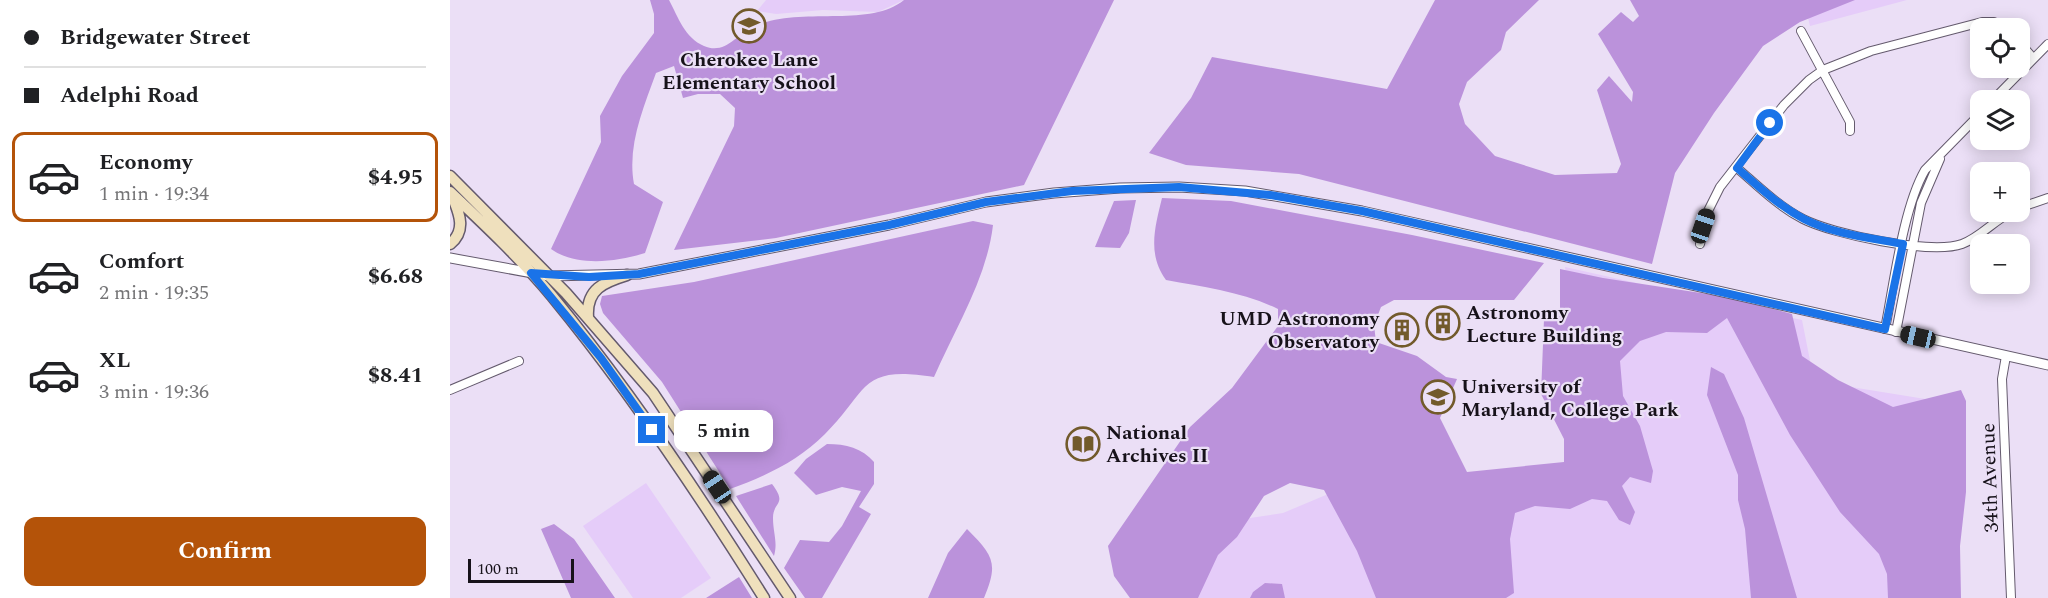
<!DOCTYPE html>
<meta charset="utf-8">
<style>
:root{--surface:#fff;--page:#f2f2f2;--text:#202124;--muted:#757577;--line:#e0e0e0;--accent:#b45309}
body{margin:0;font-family:Spectral,serif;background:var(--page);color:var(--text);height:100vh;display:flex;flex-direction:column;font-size:22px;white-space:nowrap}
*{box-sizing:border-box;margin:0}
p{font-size:20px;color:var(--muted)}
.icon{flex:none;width:33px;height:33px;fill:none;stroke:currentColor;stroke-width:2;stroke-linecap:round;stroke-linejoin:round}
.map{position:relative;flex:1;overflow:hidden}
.details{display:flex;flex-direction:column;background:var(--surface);width:450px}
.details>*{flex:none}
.banner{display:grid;align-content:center;height:132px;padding:0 24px;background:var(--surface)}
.fabs{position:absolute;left:1520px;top:18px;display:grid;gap:12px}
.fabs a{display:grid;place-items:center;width:60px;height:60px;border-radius:12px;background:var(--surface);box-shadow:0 3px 15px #0003;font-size:30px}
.scale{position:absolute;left:18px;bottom:15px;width:106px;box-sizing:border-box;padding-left:6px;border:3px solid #17121a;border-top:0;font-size:16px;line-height:21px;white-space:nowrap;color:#17121a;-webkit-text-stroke:4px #ebdff6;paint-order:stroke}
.end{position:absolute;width:27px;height:27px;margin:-14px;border:8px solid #1a73e8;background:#fff;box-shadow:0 0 0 3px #fff}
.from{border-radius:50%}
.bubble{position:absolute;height:42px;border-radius:12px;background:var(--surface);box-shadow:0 3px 15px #0003;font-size:20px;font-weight:700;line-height:42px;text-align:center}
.car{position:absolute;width:18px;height:36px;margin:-18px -9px;border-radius:8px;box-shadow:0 0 4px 2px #0007;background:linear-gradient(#222 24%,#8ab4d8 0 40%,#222 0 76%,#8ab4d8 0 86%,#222 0)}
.banner b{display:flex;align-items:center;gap:21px;height:57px;font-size:22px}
.banner b+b{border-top:2px solid var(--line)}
.banner i{width:15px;height:15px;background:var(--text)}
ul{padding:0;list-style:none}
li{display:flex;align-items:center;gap:18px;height:90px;margin:0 12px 9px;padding:0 12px;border:3px solid transparent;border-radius:12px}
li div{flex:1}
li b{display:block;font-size:22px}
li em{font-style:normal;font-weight:700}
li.active{border-color:var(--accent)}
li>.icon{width:54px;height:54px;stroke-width:1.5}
.action{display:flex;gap:12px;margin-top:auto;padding:12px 24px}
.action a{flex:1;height:69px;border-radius:12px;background:var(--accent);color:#fff;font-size:24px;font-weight:700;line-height:69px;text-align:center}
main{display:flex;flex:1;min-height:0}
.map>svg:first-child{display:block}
.green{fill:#e5ccf9}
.forest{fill:#bb92db}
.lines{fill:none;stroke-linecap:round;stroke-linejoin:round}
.minor-casing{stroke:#645a6d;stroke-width:10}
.tertiary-casing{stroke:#645a6d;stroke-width:11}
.secondary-casing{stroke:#645a6d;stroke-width:13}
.minor{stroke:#fff;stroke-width:8}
.tertiary{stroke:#fff;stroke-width:9}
.secondary{stroke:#efe0bd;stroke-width:10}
.route{stroke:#1a73e8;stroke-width:8}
.labels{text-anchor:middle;stroke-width:4.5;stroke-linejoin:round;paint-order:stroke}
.poi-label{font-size:20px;font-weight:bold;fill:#17121a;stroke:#ebdff6;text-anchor:start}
.street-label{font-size:20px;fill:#17121a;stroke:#ebdff6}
</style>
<main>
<section class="details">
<div class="banner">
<b><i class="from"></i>Bridgewater Street</b>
<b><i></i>Adelphi Road</b>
</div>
<ul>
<li class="active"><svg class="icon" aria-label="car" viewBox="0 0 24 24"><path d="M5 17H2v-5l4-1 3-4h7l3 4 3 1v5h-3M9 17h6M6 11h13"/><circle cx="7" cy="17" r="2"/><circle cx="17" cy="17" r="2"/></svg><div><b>Economy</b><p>1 min · 19:34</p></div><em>$4.95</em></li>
<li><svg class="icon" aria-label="car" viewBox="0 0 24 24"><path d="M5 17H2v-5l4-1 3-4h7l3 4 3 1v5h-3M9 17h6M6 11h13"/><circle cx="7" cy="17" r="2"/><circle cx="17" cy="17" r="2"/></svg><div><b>Comfort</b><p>2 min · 19:35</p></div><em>$6.68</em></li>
<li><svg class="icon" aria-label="car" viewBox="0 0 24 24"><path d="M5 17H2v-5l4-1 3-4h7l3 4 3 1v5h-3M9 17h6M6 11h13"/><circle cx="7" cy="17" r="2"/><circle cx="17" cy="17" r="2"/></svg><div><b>XL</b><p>3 min · 19:36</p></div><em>$8.41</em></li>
</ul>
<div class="action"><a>Confirm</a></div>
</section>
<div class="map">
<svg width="1598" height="598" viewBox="0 0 1598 598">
<rect width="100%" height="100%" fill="#ebdff6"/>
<path class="green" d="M 316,0 L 454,0 L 428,12 L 373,10 L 326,14 L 307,11 Z
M 1336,0 L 1457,0 L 1360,26 L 1357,14 Z
M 1115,267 L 1352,320 L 1364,381 L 1500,403 L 1505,598 L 693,598 L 773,522 L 833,513 L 883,492 L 1137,466 Z
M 196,483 L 261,578 L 231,598 L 183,598 L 133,526 Z"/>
<path class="forest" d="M 200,0 L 219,0 C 228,17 235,38 254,46 C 275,55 286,35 303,27 C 349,5 418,29 454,0 L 664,0 L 574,185 L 326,238 L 224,250 L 284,126 L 285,108 L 270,94 L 248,94 L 233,98 L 224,66 L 206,73 C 193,109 177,146 184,184 L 213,202 L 195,253 C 167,262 126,267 101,249 L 151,142 L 150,116 L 172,76 L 204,33 L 204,14 Z
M 985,0 L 1089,0 L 1056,32 L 1051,50 L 1017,82 L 1009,104 L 1015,124 L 1045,156 L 1105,175 L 1167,173 L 1171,164 L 1147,90 L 1159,76 L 1182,102 L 1183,92 L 1148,34 L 1171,12 L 1183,22 L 1189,16 L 1180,0 L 1405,0 L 1350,22 L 1313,46 L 1264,113 L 1225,173 L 1202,264 L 849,174 L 736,165 L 699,153 L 741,98 L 762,57 L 937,89 Z
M 712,198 L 781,201 L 962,235 L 1094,263 L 1064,300 L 944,300 L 931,307 L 924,325 L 926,342 L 967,356 L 996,377 L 1007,379 L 990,418 L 1017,472 L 1114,462 L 1114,439 L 1091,394 L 1094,319 L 1101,319 L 1110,311 L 1110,269 L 1153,278 L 1277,297 L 1342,314 L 1352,356 L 1388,380 L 1443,407 L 1511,390 L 1516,401 L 1516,492 L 1510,546 L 1511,598 L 1438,598 L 1437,574 L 1429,554 L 1390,512 L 1340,435 L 1277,318 L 1257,333 L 1216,332 L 1190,341 L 1170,361 L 1173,396 L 1190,426 L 1203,471 L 1201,483 L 1180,477 L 1172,486 L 1185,512 L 1180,525 L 1169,520 L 1157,501 L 1142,499 L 1120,509 L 1085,506 L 1065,513 L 1060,539 L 1064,593 L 1056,598 L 926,598 L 907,551 L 874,490 L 840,483 L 814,496 L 787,537 L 768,555 L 748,598 L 680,598 L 664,576 L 658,546 L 740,427 L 782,388 L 828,326 L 828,309 C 793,292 754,287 716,280 C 697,254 705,227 712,198 Z
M 686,200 L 679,233 L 670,248 L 645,247 L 664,201 Z
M 523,221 L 543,225 C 537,278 505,329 484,377 C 409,365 419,390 375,434 C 348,461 316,476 280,489 L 212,382 L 153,313 L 150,304 L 152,296 L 244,282 Z
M 1261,367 L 1274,374 L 1294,418 L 1347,598 L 1301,598 L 1295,529 L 1288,500 L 1288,475 L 1257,395 Z
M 377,444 C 396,444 412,448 424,462 L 424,484 L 409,507 L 421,514 L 372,598 L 355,598 L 334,568 L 350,540 L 379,542 L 392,526 L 411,491 L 392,487 L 366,495 L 344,473 L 356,459 Z
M 322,484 C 338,505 323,501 323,518 C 323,533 328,542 324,556 L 286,496 Z
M 104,524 L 124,539 L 165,598 L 121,598 L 91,529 Z
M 517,529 C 543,555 549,563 534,598 L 478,598 L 498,553 Z
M 289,577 L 302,598 L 256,598 Z
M 815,583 L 832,584 L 835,598 L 800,598 L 803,592 Z"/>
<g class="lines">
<g class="minor-casing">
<path id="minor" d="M 1351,31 L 1400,122 L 1400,131
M 1569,42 L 1583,58
M 1543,100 L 1598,44
M 1287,168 C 1308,186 1328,206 1353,219 C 1382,234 1481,255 1512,244 C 1531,237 1544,220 1562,212
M 1569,208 L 1598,198
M 1250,244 L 1258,211 L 1270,187 L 1334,105 L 1359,80 L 1373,70 L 1421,51 L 1532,22 L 1544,22 L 1554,28
M 1435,329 C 1444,284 1453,208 1475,170 L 1530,114
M 1446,332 L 1471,203 L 1490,159
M 1556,356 L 1552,379 L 1561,598
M 0,390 L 69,361"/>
</g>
<g class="tertiary-casing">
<path id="tertiary" d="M 0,258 L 99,276 L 189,274 L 439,225 L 536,202 L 604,193 L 670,188 L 729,187 L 795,191 L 912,211 L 1598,365"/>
</g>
<g class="secondary-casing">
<path id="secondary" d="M 0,176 L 116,293 L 203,393 L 340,598
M 0,192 C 35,225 71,259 102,296 C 180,391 249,494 314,598
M 0,244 C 16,231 10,215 3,198
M 138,317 C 136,289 154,282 177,275"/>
</g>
<use href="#minor" class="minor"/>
<use href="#tertiary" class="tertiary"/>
<use href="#secondary" class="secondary"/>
</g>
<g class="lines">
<path class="route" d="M 202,430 L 151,358 L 81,273 L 139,277 L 189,274 L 439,225 L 536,202 L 622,191 L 729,187 L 820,195 L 912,211 L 1435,329 L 1453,244 C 1421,238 1383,234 1354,219 C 1329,206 1308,186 1287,168 L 1320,123"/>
</g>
<defs>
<g id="school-ring" transform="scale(1.725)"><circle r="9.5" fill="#ebdff6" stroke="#725a2b" stroke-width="1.5"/><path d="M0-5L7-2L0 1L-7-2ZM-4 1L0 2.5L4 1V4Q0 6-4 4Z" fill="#725a2b"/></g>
<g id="building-ring" transform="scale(1.725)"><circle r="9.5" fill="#ebdff6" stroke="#725a2b" stroke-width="1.5"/><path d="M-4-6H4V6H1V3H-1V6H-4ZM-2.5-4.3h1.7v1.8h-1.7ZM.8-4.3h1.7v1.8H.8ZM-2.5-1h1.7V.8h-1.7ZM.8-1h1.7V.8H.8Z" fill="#725a2b"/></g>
<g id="university-ring" transform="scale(1.725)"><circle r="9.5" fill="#ebdff6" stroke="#725a2b" stroke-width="1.5"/><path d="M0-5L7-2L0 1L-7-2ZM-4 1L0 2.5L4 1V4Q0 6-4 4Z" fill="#725a2b"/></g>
<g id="library-ring" transform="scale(1.725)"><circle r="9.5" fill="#ebdff6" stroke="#725a2b" stroke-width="1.5"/><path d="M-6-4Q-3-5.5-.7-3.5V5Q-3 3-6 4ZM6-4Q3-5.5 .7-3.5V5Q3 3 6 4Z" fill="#725a2b"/></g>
</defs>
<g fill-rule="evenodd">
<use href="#school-ring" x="299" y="26"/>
<use href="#building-ring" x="993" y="323"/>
<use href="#building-ring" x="952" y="330"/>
<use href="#university-ring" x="988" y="397"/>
<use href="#library-ring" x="633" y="444"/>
</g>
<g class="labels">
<g class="poi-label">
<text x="299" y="66" text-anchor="middle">Cherokee Lane<tspan x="299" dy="23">Elementary School</tspan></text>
<text x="1016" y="319">Astronomy<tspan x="1016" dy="23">Lecture Building</tspan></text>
<text x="929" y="325" text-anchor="end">UMD Astronomy<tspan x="929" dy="23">Observatory</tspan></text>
<text x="1011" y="393">University of<tspan x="1011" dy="23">Maryland, College Park</tspan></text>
<text x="656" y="439">National<tspan x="656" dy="23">Archives II</tspan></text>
</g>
<g class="street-label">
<text transform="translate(1539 478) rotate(-92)" y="7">34th Avenue</text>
</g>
</g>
</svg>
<div class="fabs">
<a><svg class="icon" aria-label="locate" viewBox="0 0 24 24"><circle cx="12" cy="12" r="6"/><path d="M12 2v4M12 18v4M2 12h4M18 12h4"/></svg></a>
<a><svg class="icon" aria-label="layers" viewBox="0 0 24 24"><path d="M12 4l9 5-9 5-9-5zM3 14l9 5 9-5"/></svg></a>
<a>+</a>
<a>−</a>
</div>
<div class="scale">100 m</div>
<i class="end from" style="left:1320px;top:123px"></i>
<i class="end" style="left:202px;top:430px"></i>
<div class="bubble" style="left:224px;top:410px;width:99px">5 min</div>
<i class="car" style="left:1253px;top:226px;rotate:19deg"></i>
<i class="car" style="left:1468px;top:337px;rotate:283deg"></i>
<i class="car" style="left:267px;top:487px;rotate:326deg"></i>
</div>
</main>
